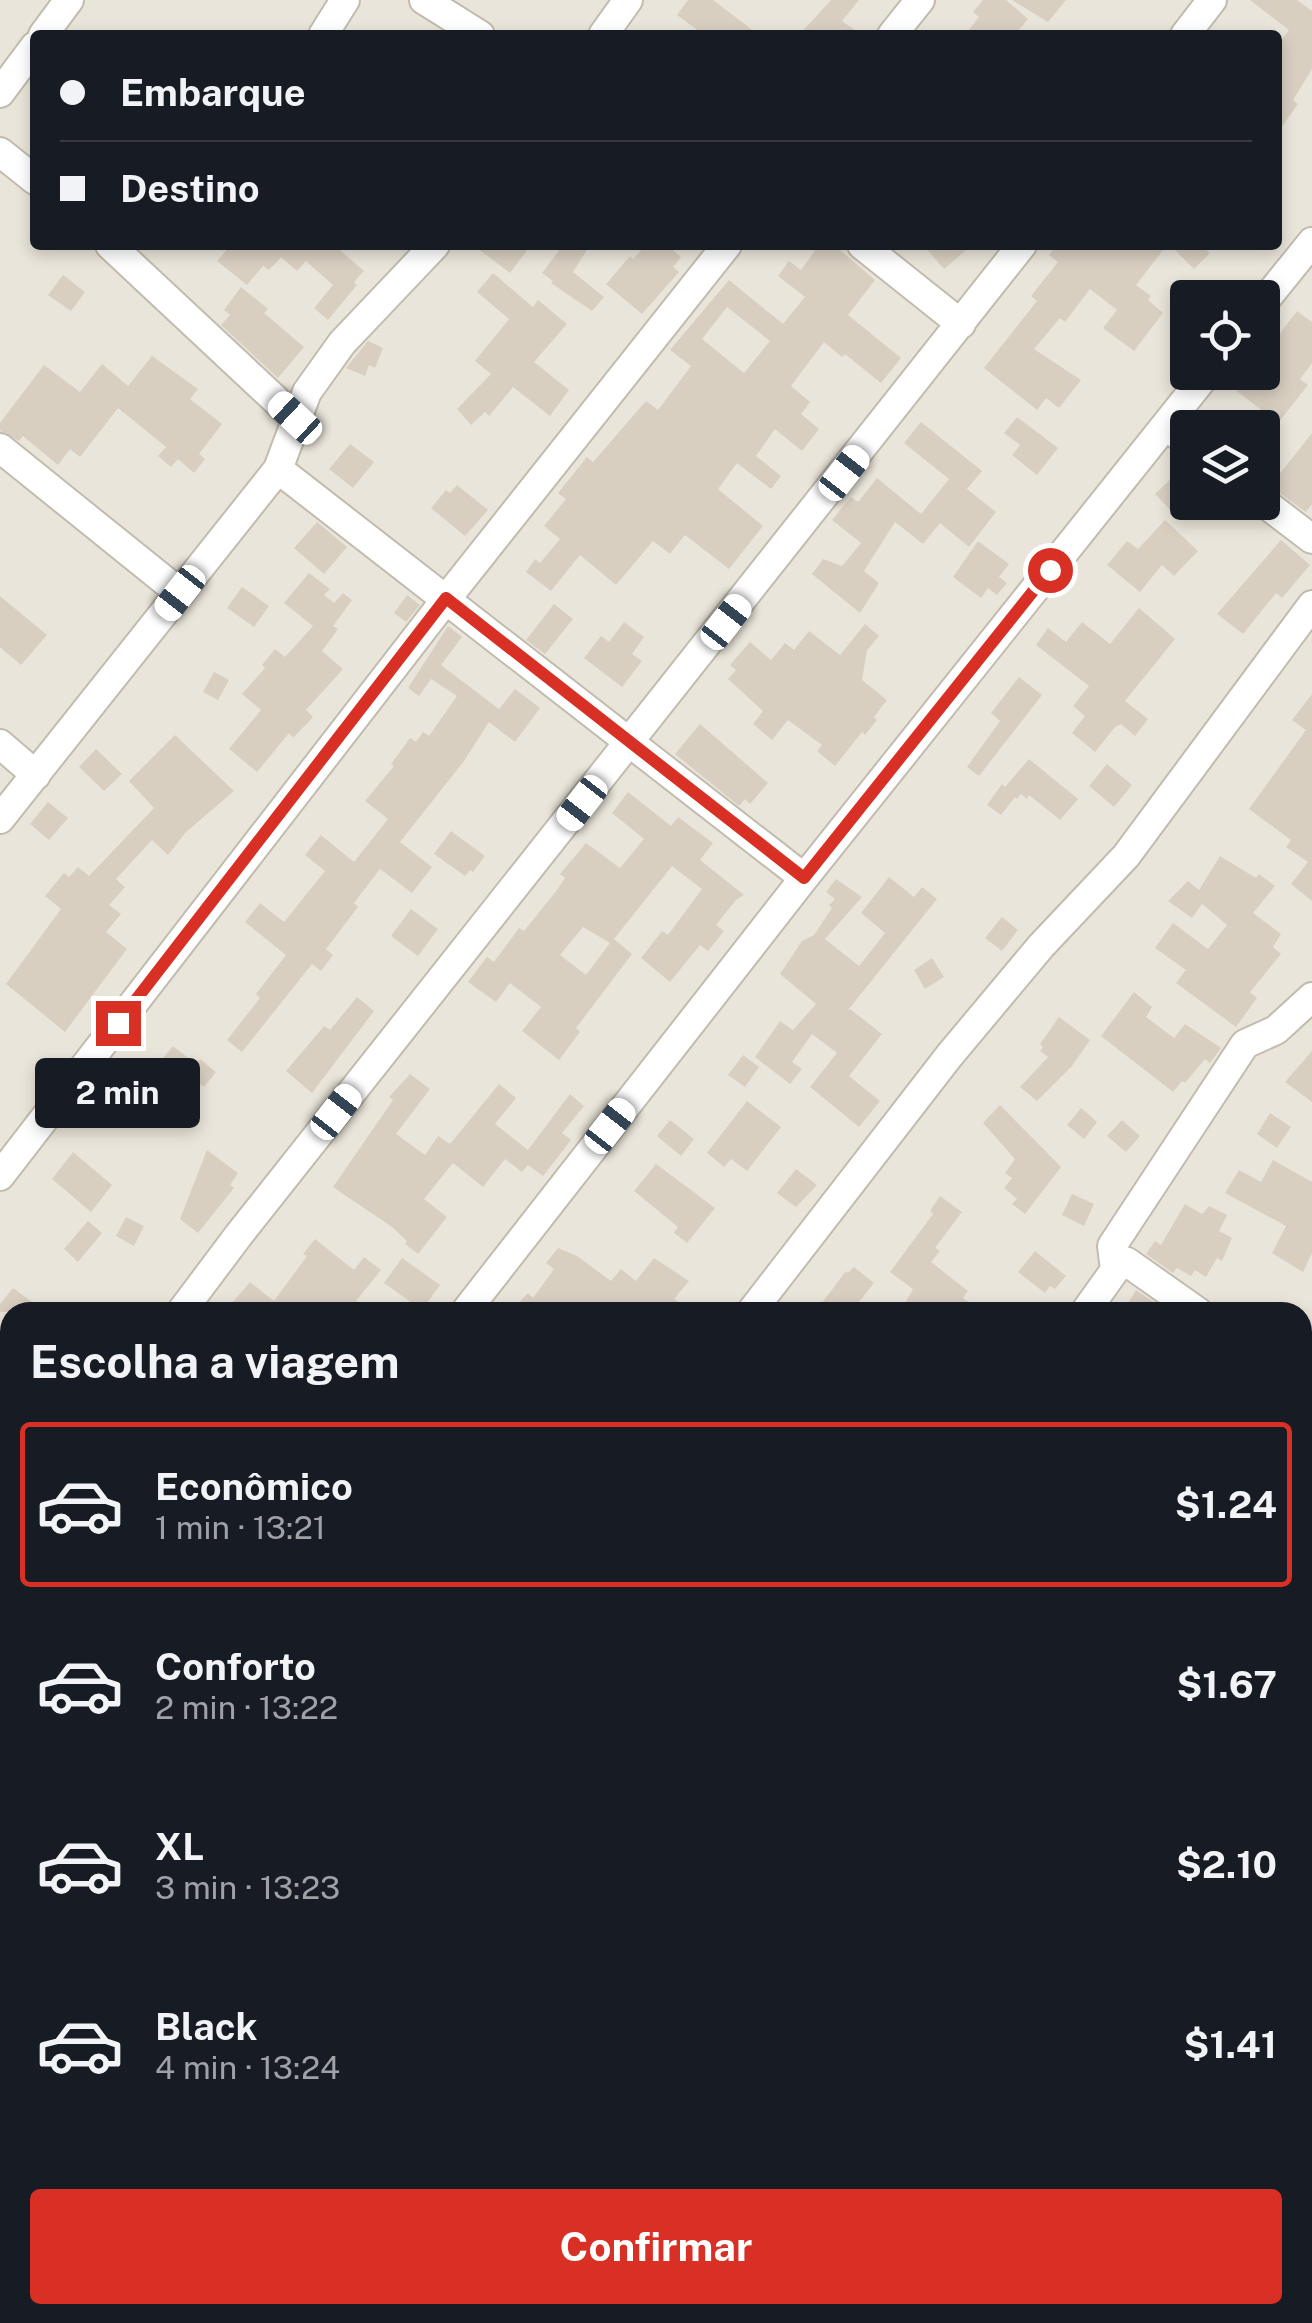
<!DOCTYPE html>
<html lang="pt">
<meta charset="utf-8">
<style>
:root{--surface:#171b24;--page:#20242c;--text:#f1f3f6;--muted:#9ea1a6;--line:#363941;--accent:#d93025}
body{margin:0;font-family:"Public Sans",sans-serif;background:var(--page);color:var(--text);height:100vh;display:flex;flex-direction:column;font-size:38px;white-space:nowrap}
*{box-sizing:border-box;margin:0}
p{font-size:32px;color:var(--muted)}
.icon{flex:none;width:55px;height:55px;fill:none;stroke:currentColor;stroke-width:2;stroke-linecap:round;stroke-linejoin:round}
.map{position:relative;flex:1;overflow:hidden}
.details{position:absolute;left:0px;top:1302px;width:1312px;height:1022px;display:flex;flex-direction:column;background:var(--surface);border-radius:30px 30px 0 0;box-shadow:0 5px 15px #0003}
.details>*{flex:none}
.hud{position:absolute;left:30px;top:30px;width:1252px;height:220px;border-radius:10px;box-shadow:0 5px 15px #0003;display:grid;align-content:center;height:220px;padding:0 30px;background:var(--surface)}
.controls{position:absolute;left:1170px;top:280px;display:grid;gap:20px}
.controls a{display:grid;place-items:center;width:110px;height:110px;border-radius:10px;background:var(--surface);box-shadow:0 5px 15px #0003;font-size:50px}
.end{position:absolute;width:45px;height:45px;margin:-22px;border:12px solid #d93025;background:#fff;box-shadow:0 0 0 5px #fff}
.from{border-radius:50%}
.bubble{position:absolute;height:70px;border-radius:10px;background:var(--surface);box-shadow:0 5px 15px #0003;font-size:32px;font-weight:700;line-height:70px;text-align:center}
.car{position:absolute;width:30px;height:60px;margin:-30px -15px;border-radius:12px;box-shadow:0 0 8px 2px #0007;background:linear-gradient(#fff 24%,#345 0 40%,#fff 0 76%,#345 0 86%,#fff 0)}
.hud b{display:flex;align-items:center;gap:35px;height:95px;font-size:38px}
.hud b+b{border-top:2px solid var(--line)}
.hud i{width:25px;height:25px;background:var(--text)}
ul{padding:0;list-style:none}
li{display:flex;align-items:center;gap:30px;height:165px;margin:0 20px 15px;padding:0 10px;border:5px solid transparent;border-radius:10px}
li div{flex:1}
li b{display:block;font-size:38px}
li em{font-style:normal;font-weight:700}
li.selected{border-color:var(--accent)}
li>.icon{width:90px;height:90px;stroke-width:1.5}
h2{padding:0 30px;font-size:45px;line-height:120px}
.action{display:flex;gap:20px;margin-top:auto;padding:20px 30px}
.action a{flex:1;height:115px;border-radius:10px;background:var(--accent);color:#fff;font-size:40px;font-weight:700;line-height:115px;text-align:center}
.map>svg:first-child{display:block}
.residential{fill:#eae5da;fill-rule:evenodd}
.building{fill:#d8cfc1;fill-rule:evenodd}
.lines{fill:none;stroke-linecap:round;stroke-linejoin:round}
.minor-casing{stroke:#c2bbae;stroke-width:32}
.minor{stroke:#fff;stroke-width:28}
.route{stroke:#d93025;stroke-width:12}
</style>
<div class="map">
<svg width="1312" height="2323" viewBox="0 0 1312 2323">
<rect width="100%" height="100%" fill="#f6f3ec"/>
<path class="residential" d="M 0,0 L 1312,0 L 1312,2323 L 0,2323 ZM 35,35 L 1278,35 L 1278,245 L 35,245 ZM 1188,298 L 1262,298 L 1262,372 L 1188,372 ZM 1188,428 L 1262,428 L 1262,502 L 1188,502 ZM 10,1312 L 1302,1312 L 1302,2315 L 10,2315 Z"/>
<path class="building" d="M 688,0 L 713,0 L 759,35 L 704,35 L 677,15 Z
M 831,0 L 859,0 L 842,21 L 862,35 L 799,35 Z
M 983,0 L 1006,0 L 1028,19 L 1015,35 L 965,35 L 979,17 L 973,12 Z
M 1012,0 L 1066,0 L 1048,22 Z
M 1250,0 L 1297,0 L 1312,11 L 1312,69 L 1293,100 L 1298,104 L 1278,132 L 1278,45 L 1289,30 Z
M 231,245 L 334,245 L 364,271 L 354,282 L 357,285 L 328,320 L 314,308 L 333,285 L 306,261 L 297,271 L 281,257 L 269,270 L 263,266 L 247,285 L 217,261 Z
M 473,245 L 531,245 L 510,273 Z
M 563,245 L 590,245 L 573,272 L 604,297 L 592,311 L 551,283 L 553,281 L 542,273 Z
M 646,245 L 667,245 L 681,257 L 673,267 L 679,272 L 642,314 L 606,284 L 630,256 L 633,259 Z
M 819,245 L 834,245 L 875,280 L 848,315 L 901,358 L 881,383 L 845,354 L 842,357 L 824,342 L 791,386 L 810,402 L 801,414 L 819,429 L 802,451 L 775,429 L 756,456 L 781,476 L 771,489 L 737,463 L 718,489 L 763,526 L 729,569 L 685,535 L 670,554 L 653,541 L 616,585 L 580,555 L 551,591 L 526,572 L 535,559 L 540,563 L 560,539 L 544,526 L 566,499 L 558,493 L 587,457 L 593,462 L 646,401 L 658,410 L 691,366 L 670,350 L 729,280 L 783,324 L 805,297 L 778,276 L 789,261 L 801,270 ZM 727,307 L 770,341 L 744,373 L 702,339 Z
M 923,245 L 972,245 L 944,269 Z
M 1057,245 L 1167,245 L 1136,285 L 1151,296 L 1148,300 L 1163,313 L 1134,351 L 1103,328 L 1117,310 L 1090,289 L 1065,322 L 1060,318 L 1034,349 L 1081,380 L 1059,408 L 1046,398 L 1037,410 L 984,368 L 1037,301 L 1031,296 L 1058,262 L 1049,255 Z
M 1170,245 L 1201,245 L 1210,253 L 1194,269 Z
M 493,273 L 533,307 L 538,300 L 567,324 L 534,362 L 569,390 L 550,416 L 513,387 L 489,416 L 485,412 L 471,425 L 457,409 L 491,374 L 475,361 L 509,319 L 477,292 Z
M 63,275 L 85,292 L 71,311 L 48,295 Z
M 241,287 L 268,309 L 264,313 L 304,347 L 278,378 L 221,325 L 230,315 L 224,310 Z
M 1297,311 L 1312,322 L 1312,363 L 1300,379 L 1308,385 L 1278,423 L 1237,391 L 1252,372 L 1262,372 L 1262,357 Z
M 368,341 L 383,348 L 375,368 L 369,365 L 365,376 L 346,368 Z
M 152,356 L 198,389 L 190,399 L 222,424 L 199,454 L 205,459 L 194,473 L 178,459 L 171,467 L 158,456 L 166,447 L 118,408 L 80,457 L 70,449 L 58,465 L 23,436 L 19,441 L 0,431 L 0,423 L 44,365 L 80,392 L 102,364 L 128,386 Z
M 1017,417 L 1058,448 L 1037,475 L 1012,455 L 1020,445 L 1004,433 Z
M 921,422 L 982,471 L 967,489 L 996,512 L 969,547 L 940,523 L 923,544 L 895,522 L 864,571 L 879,583 L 860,613 L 812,574 L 823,559 L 842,566 L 861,543 L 832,520 L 851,497 L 858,502 L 877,478 L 921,514 L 949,479 L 904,443 Z
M 1312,433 L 1312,504 L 1306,512 L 1270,486 Z
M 350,444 L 374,462 L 353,488 L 329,469 Z
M 1174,476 L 1188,489 L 1188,503 L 1175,515 L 1155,494 Z
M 457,485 L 488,510 L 465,536 L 431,508 L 446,490 L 450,493 Z
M 1165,520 L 1198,551 L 1174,576 L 1162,565 L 1140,592 L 1107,565 L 1127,541 L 1138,549 Z
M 317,522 L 347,547 L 324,574 L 294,548 Z
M 1281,540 L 1310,565 L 1282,598 L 1276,593 L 1243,634 L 1217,614 Z
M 978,541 L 1009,564 L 999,577 L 1007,583 L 997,595 L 988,588 L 981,598 L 953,577 Z
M 309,573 L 330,589 L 324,595 L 334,603 L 343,593 L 352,600 L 333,626 L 338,629 L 322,651 L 343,669 L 306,710 L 313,717 L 293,738 L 289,733 L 257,772 L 229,749 L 261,710 L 242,694 L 265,668 L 262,665 L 275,649 L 285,657 L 313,626 L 284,603 Z
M 242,587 L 269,606 L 254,627 L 227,608 Z
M 407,595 L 420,605 L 406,622 L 394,613 Z
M 0,596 L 47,635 L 21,665 L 0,647 Z
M 554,604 L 573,619 L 545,654 L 526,640 Z
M 1139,608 L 1175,639 L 1125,701 L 1148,719 L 1135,736 L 1121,724 L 1115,727 L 1095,752 L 1072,733 L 1085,716 L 1073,706 L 1089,686 L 1036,645 L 1048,628 L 1066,642 L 1082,622 L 1110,644 Z
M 624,622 L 644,637 L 632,654 L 642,661 L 622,687 L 584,658 L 601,636 L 609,642 Z
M 865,624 L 879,636 L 867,650 L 862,680 L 887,700 L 874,717 L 877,720 L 865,735 L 862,732 L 835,766 L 817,751 L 822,745 L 788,720 L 772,740 L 753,724 L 763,711 L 728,679 L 736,670 L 730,665 L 750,642 L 771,660 L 785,643 L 794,650 L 809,631 L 840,655 Z
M 448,626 L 462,637 L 441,665 L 499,709 L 515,689 L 540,708 L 515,742 L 489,722 L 464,761 L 400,842 L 432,867 L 412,893 L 380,869 L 354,903 L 358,907 L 326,949 L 333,955 L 321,971 L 312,964 L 242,1052 L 227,1040 L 260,998 L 256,994 L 286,955 L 245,922 L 260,903 L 284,922 L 325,871 L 305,855 L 321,835 L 354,862 L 388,819 L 365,801 L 394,766 L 391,764 L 410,738 L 416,742 L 423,732 L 429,736 L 457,696 L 431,679 L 419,696 L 408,688 Z
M 214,672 L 229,680 L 218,700 L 203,692 Z
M 1019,677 L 1042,695 L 979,776 L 967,767 L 1000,721 L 991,713 Z
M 1312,694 L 1312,901 L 1291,884 L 1308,862 L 1286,847 L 1291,840 L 1249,809 L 1306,730 L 1292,720 Z
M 700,724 L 768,783 L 750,804 L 745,799 L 739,806 L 675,754 Z
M 175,735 L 234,791 L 186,832 L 168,855 L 152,840 L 116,879 L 125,887 L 109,905 L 121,914 L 106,932 L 127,949 L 65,1032 L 6,984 L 61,909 L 45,896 L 64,873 L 69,877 L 78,867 L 89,876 L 154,808 L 129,781 Z
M 96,749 L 122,774 L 104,791 L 79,767 Z
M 1029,759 L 1078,799 L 1060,820 L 1029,795 L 1027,799 L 1021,794 L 1017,799 L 1015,797 L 1001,815 L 987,805 L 1002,784 L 1005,787 Z
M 1107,764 L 1132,785 L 1114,807 L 1089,786 Z
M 628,792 L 671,826 L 678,817 L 713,843 L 700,860 L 744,895 L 736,900 L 716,925 L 724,931 L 708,951 L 700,945 L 670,982 L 641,958 L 662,931 L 668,935 L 702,889 L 672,866 L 614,939 L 632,954 L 576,1028 L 580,1032 L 559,1060 L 522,1031 L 541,1007 L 510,983 L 496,1002 L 468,982 L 487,957 L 494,962 L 519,928 L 524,931 L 557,890 L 565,878 L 560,874 L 586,843 L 620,868 L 644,839 L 612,813 ZM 583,927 L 610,943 L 586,975 L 560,955 Z
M 48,802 L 68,818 L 49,840 L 30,824 Z
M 451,831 L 485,856 L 473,872 L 470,870 L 465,876 L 434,854 Z
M 1220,856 L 1256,878 L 1259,874 L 1275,886 L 1253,913 L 1281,934 L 1273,947 L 1281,954 L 1250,992 L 1257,998 L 1236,1027 L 1176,983 L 1186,970 L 1155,948 L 1173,923 L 1208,949 L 1227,925 L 1202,904 L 1192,918 L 1168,901 L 1188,881 L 1199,890 Z
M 889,877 L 914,897 L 922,887 L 937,899 L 848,1010 L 850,1009 L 882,1034 L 849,1076 L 880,1101 L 859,1127 L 810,1087 L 837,1053 L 812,1034 L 792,1062 L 802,1069 L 790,1084 L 755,1057 L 780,1021 L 793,1030 L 816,1004 L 780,974 L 802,941 L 814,935 L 832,908 L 829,905 L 835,899 L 826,892 L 836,879 L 862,897 L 825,939 L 859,966 L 885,933 L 861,913 Z
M 411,909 L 438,929 L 418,956 L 391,936 Z
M 1002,917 L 1018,930 L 1002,951 L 985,938 Z
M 932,958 L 944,977 L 925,989 L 914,970 Z
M 1134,992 L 1152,1007 L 1146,1017 L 1174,1038 L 1185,1024 L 1221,1048 L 1210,1063 L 1205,1059 L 1185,1083 L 1182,1081 L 1173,1092 L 1101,1036 Z
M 357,997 L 374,1011 L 312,1093 L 286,1071 L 324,1026 L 330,1030 Z
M 1059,1017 L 1090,1040 L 1072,1066 L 1037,1101 L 1020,1087 L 1048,1057 L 1040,1051 L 1043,1047 L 1040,1044 Z
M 173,1046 L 196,1064 L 200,1059 L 216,1072 L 204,1087 L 200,1084 L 170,1121 L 151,1109 L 157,1101 L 147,1093 L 161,1075 L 154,1069 Z
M 1312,1051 L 1312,1102 L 1285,1082 Z
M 743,1055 L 759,1067 L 745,1087 L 728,1075 Z
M 410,1074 L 430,1089 L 396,1134 L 425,1155 L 438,1136 L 450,1144 L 499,1084 L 516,1098 L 495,1124 L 528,1150 L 570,1094 L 584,1106 L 562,1133 L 571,1140 L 543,1176 L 528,1165 L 522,1172 L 505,1159 L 483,1187 L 453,1163 L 424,1199 L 447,1217 L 418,1254 L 405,1244 L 407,1241 L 392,1227 L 333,1187 L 393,1100 L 389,1097 Z
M 747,1101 L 781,1127 L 747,1171 L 731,1159 L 724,1167 L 707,1153 Z
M 1000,1105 L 1061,1167 L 1025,1214 L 1012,1204 L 1017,1199 L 1004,1188 L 1012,1178 L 1005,1173 L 1015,1159 L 983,1123 Z
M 1081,1108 L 1097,1122 L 1084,1139 L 1067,1125 Z
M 1270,1113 L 1291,1127 L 1277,1148 L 1257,1134 Z
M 670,1120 L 694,1139 L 681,1156 L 657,1136 Z
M 1122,1120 L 1140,1136 L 1126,1152 L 1107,1136 Z
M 207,1150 L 238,1173 L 230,1185 L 234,1188 L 198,1233 L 180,1219 Z
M 73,1152 L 112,1185 L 91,1212 L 52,1179 Z
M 1273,1160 L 1312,1182 L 1312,1253 L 1303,1272 L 1272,1253 L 1286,1226 L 1225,1193 L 1239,1170 L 1261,1182 Z
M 656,1164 L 715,1208 L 687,1243 L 674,1233 L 678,1227 L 634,1191 Z
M 796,1169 L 817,1185 L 796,1207 L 777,1193 Z
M 1072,1194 L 1094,1204 L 1084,1226 L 1062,1215 Z
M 940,1196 L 962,1212 L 935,1248 L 940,1251 L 931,1262 L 968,1291 L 963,1298 L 982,1312 L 900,1312 L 913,1289 L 890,1272 L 933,1214 L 930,1211 Z
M 1185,1204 L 1202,1214 L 1209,1206 L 1227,1215 L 1219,1231 L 1232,1238 L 1222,1261 L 1217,1258 L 1206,1277 L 1195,1270 L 1191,1276 L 1177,1268 L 1173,1273 L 1146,1254 L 1155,1241 L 1161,1245 Z
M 126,1217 L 144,1226 L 134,1246 L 116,1236 Z
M 88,1221 L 102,1233 L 78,1262 L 64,1249 Z
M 315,1239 L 354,1270 L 364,1257 L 381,1270 L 356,1301 L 372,1312 L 224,1312 L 250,1282 L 274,1301 L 307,1256 L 303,1254 Z
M 558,1248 L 577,1256 L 611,1281 L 621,1269 L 636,1281 L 654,1258 L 689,1281 L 674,1299 L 694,1312 L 648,1312 L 633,1302 L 625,1312 L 511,1312 L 528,1293 L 533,1298 L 554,1269 L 546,1263 Z
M 1035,1251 L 1066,1276 L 1055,1289 L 1050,1286 L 1045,1293 L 1018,1272 Z
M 402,1258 L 440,1285 L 422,1310 L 384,1283 Z
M 854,1267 L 874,1283 L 851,1312 L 815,1312 L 846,1271 L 848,1273 Z
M 13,1288 L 46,1312 L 0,1312 L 0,1304 Z
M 1136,1290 L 1168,1312 L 1139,1312 L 1127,1305 Z"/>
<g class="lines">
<g class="minor-casing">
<path id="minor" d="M 424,0 L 480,35
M 43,35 L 69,0
M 323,35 L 345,0
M 603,35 L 628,0
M 892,35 L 920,0
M 1185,35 L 1212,0
M 0,93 L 35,46
M 0,152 L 35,180
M 110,245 L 295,418
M 862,245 L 961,324
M 1262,304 L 1312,242
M 1167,425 L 1188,444
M 0,448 L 180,593
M 278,469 L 804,878
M 1262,501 L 1312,539
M 0,744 L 36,775
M 0,819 L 278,469 L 307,392 L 342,343 L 435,245
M 0,1176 L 447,598 L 727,245
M 1114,1258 L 1127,1262 L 1198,1312
M 181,1312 L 238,1236 L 1022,245
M 465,1312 L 804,878 L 1208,372
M 751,1312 L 949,1056 L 1041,946 L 1126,856 L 1312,605
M 1085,1312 L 1115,1270 L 1112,1246 L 1245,1044 L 1276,1030 L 1312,997
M 1302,1755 L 1312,1743
M 1302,2033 L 1312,2040
M 1302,2118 L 1312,2106
M 0,2220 L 10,2202
M 1302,2308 L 1312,2316
M 650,2315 L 660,2323
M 182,2323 L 190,2315
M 399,2323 L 404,2315
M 874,2323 L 880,2315
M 1139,2323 L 1145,2315"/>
</g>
<use href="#minor" class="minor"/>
</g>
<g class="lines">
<path class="route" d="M 118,1023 L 446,598 L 804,878 L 1050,570"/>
</g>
</svg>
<div class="controls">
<a><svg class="icon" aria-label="locate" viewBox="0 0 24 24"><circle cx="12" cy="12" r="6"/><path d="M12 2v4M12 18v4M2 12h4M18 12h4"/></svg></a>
<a><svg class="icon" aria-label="layers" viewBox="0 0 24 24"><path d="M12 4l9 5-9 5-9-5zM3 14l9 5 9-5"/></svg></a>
</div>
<i class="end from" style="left:1050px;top:570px"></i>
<i class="end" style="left:118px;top:1023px"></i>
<div class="bubble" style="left:35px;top:1058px;width:165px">2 min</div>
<i class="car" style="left:295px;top:418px;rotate:313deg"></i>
<i class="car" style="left:844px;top:473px;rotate:38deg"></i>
<i class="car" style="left:180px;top:593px;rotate:218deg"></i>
<i class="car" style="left:726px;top:622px;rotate:38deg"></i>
<i class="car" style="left:582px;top:803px;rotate:218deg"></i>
<i class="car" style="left:336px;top:1112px;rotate:38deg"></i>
<i class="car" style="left:610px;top:1126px;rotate:38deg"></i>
<div class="hud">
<b><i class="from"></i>Embarque</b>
<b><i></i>Destino</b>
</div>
<section class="details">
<h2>Escolha a viagem</h2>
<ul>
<li class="selected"><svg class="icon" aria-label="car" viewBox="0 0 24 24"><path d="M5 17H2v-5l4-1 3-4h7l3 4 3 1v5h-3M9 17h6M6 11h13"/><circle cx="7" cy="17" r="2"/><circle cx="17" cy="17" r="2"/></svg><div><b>Econômico</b><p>1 min · 13:21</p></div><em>$1.24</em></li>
<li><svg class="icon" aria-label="car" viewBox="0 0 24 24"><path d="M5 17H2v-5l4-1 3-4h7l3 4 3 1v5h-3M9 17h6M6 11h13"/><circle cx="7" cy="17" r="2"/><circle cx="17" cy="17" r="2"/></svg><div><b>Conforto</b><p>2 min · 13:22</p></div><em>$1.67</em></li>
<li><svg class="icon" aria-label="car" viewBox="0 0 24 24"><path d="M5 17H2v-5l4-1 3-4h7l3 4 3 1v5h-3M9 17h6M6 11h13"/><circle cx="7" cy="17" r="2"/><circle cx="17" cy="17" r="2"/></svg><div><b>XL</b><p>3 min · 13:23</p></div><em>$2.10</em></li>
<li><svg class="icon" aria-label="car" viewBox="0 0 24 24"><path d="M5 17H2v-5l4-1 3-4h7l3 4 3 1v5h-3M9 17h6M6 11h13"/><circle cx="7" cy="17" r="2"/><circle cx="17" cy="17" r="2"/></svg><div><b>Black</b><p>4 min · 13:24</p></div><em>$1.41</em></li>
</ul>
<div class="action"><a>Confirmar</a></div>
</section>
</div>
